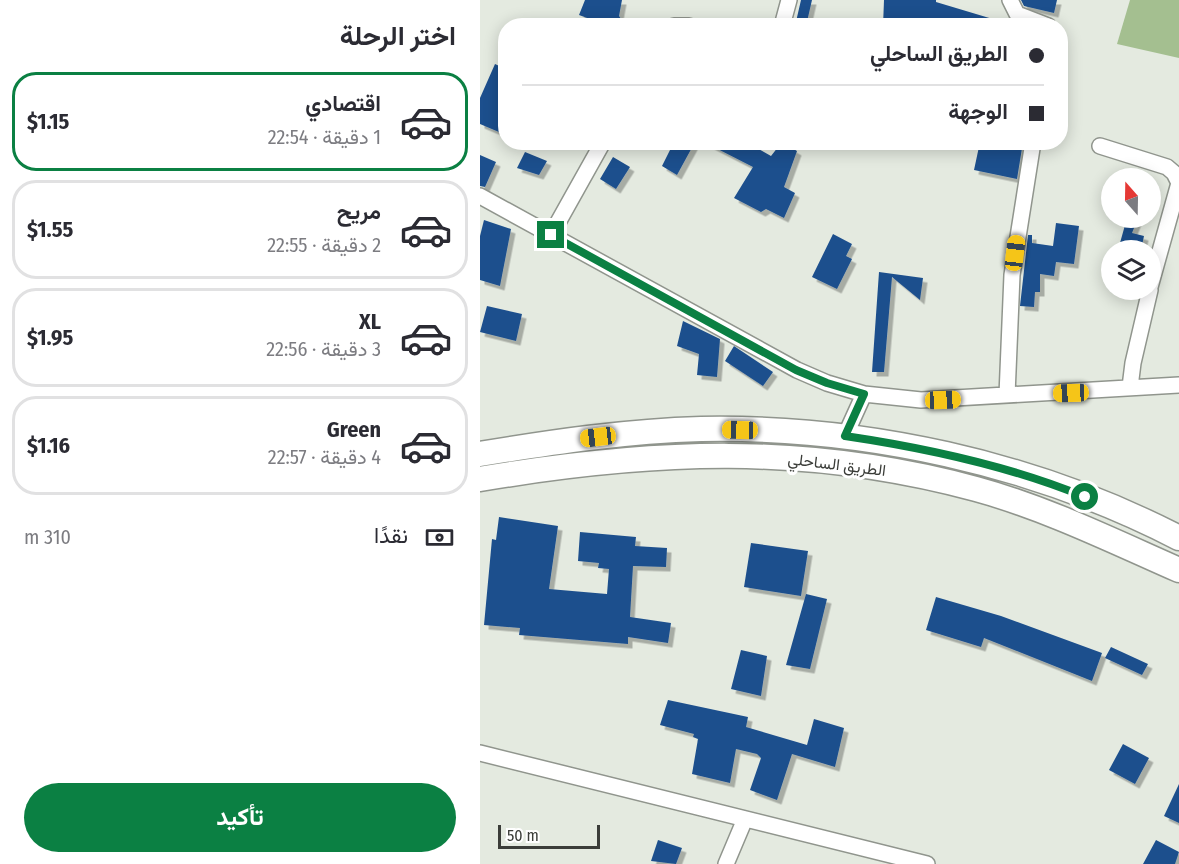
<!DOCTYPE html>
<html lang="ar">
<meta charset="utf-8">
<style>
:root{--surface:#fff;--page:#f7f7f7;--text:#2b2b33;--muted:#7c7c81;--line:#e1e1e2;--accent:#0b8043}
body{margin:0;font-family:"Fira Sans Condensed",Vazirmatn,sans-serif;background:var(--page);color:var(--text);direction:rtl;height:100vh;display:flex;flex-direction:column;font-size:22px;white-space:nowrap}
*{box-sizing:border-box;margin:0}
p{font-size:20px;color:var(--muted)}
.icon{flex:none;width:33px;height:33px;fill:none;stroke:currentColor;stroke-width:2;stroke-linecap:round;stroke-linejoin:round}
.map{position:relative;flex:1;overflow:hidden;direction:ltr}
.panel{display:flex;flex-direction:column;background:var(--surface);width:480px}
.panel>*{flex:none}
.guide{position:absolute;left:18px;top:18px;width:570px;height:132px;border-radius:24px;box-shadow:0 3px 15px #0003;direction:rtl;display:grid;align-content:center;height:132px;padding:0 24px;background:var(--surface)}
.needle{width:39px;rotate:340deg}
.tools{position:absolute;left:621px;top:168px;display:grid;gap:12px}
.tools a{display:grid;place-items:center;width:60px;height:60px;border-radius:50%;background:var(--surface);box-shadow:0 3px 15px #0003;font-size:30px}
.scale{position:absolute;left:18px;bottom:15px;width:102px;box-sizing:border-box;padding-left:6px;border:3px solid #3b3d39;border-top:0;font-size:16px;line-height:21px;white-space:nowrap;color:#3b3d39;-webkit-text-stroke:4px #fff;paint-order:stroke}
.end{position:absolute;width:27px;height:27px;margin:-14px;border:8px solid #0b8043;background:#fff;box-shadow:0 0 0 3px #fff}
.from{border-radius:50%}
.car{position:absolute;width:18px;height:36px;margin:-18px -9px;border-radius:8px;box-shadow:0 0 4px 2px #0007;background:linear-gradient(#f5c518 24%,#345 0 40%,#f5c518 0 76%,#345 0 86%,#f5c518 0)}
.guide b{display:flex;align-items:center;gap:21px;height:57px;font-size:22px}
.guide b+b{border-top:2px solid var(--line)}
.guide i{width:15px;height:15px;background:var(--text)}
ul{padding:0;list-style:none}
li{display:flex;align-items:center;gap:18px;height:99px;margin:0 12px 9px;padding:0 12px;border:3px solid var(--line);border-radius:24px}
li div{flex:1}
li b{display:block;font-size:22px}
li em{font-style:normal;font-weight:700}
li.selected{border-color:var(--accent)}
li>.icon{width:54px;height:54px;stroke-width:1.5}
h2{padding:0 24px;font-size:27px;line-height:72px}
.pay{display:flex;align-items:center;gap:15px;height:66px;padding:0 24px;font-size:22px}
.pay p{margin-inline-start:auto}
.primary-button{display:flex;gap:12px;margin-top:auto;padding:12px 24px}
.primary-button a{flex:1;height:69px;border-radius:36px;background:var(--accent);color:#fff;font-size:24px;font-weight:700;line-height:69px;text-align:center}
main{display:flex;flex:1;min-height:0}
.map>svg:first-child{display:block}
.green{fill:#a4bf90}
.building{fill:#1d4f8d;filter:url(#shadow)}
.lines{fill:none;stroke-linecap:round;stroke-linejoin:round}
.minor-casing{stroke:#90958d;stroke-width:18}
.trunk-casing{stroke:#90958d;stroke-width:27}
.minor{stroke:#fff;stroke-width:15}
.trunk{stroke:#fff;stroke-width:24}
.route{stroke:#0b8043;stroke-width:8}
.labels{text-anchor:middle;stroke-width:6;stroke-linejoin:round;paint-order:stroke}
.street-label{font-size:16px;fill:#3b3d39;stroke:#fff}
</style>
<main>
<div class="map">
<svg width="699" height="864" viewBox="0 0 699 864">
<defs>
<filter id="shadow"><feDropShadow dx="4.5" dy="4.5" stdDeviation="0" flood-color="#0004"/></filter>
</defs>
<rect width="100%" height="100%" fill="#e4eae0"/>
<path class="green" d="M 650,0 L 699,0 L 699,58 L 637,44 Z"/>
<path class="building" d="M 105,0 L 142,0 L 139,16 L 146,26 L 129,26 L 99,15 Z
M 321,0 L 332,0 L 326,26 L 315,26 Z
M 404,0 L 456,0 L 456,2 L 526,23 L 525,26 L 403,26 Z
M 541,0 L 577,0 L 574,13 L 544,6 Z
M 15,64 L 26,69 L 26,135 L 0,124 L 0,98 Z
M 194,142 L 215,142 L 197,175 L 182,166 Z
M 224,142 L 266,142 L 291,156 L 302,142 L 317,151 L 304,187 L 315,193 L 304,218 L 286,209 L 281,212 L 254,198 L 273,167 Z
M 500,142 L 543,142 L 537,179 L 494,170 Z
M 45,152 L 67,161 L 59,175 L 37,168 Z
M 0,155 L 16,162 L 5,187 L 0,186 Z
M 133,157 L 150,167 L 136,189 L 120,179 Z
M 647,218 L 658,218 L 652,233 L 664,236 L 661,250 L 638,250 Z
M 4,220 L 31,229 L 20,286 L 0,280 L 0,236 Z
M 576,223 L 599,226 L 594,264 L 576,262 L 574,276 L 560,274 L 560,292 L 555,292 L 554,307 L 540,306 L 548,235 L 552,235 L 552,243 L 573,246 Z
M 353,234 L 372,244 L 366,256 L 372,259 L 357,289 L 332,277 Z
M 399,272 L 443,278 L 440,300 L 412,277 L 404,372 L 392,372 Z
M 7,306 L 42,314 L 36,341 L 0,332 Z
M 203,321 L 240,339 L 237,377 L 217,375 L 219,354 L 197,346 Z
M 254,346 L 293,372 L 283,386 L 245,361 Z
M 19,517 L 78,526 L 69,589 L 127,594 L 129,569 L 118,568 L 119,563 L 98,561 L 100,532 L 156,537 L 155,546 L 187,548 L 186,567 L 153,566 L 150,617 L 191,623 L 188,643 L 148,637 L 148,644 L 39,635 L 40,628 L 4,625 L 12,539 L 16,540 Z
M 271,543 L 328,551 L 321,596 L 264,587 Z
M 326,594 L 347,599 L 330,669 L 306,665 Z
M 456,597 L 521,616 L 622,653 L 612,681 L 504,638 L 501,647 L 446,630 Z
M 631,647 L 668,664 L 662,675 L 625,658 Z
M 261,650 L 287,656 L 281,696 L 251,689 Z
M 188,700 L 268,717 L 266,727 L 327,745 L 334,719 L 364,728 L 355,767 L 312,754 L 297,800 L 270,790 L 281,758 L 277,754 L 256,749 L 250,783 L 212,774 L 218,739 L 213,737 L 214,734 L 180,725 Z
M 643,744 L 669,758 L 655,784 L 629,770 Z
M 699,784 L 699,823 L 684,816 Z
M 178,840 L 202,848 L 196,864 L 171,861 Z
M 676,840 L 699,852 L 695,864 L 663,864 Z"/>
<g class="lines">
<g class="minor-casing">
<path id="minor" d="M 530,0 L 537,14 L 568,26
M 194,26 L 209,26
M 302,26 L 309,0
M 620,146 L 687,167 L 694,173 L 699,183 L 670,287
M 0,196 L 317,370 L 347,383 L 384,394 L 441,400 L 699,385
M 71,235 L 123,142
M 650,387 L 653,363 L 670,290
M 527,395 L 532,275 L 553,142
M 365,436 L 384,394
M 0,753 L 447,864
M 246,864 L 265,819"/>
</g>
<g class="trunk-casing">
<path id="trunk" d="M 0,454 C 73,442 147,431 221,429 C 384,426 554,463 699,538
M 0,479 C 173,450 325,443 496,489 C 566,508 633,541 699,570"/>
</g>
<use href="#minor" class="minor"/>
<use href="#trunk" class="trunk"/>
</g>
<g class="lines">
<path class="route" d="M 71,235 L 316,370 L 347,383 L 384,394 L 365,436 C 446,448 530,466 605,497"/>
</g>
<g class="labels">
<g class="street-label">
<text transform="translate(357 464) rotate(7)" y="6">الطريق الساحلي</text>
</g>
</g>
</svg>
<div class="tools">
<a><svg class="needle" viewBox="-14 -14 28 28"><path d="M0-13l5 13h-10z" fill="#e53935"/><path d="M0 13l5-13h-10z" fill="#7c7c81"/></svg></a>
<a><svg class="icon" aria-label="layers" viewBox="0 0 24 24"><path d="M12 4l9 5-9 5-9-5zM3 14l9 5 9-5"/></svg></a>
</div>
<div class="scale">50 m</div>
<i class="end from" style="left:605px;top:497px"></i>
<i class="end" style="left:71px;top:235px"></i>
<i class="car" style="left:535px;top:253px;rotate:7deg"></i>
<i class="car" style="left:591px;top:393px;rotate:268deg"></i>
<i class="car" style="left:463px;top:400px;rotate:88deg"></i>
<i class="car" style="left:260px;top:430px;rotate:271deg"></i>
<i class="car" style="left:118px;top:437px;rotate:263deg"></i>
<div class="guide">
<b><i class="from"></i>الطريق الساحلي</b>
<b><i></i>الوجهة</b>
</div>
</div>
<section class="panel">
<h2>اختر الرحلة</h2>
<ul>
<li class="selected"><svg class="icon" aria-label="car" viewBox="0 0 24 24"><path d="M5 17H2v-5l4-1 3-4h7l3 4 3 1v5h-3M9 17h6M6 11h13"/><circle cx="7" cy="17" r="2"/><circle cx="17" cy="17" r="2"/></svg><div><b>اقتصادي</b><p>1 دقيقة · 22:54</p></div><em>$1.15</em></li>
<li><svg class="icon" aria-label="car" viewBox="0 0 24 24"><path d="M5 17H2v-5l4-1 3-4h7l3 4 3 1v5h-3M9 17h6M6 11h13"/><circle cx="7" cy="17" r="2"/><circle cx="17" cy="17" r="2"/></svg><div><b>مريح</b><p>2 دقيقة · 22:55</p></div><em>$1.55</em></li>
<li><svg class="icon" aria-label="car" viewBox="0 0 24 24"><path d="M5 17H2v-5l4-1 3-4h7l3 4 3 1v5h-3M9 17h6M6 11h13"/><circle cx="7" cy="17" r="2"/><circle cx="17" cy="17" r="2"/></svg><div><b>XL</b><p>3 دقيقة · 22:56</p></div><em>$1.95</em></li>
<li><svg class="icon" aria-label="car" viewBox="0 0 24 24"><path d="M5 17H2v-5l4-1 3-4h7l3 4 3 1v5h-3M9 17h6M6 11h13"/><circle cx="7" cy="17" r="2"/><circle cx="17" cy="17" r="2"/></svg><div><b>Green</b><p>4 دقيقة · 22:57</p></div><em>$1.16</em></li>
</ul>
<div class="pay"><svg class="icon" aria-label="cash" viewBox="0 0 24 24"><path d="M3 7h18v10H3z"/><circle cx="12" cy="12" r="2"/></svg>نقدًا<p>310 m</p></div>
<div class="primary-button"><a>تأكيد</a></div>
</section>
</main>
